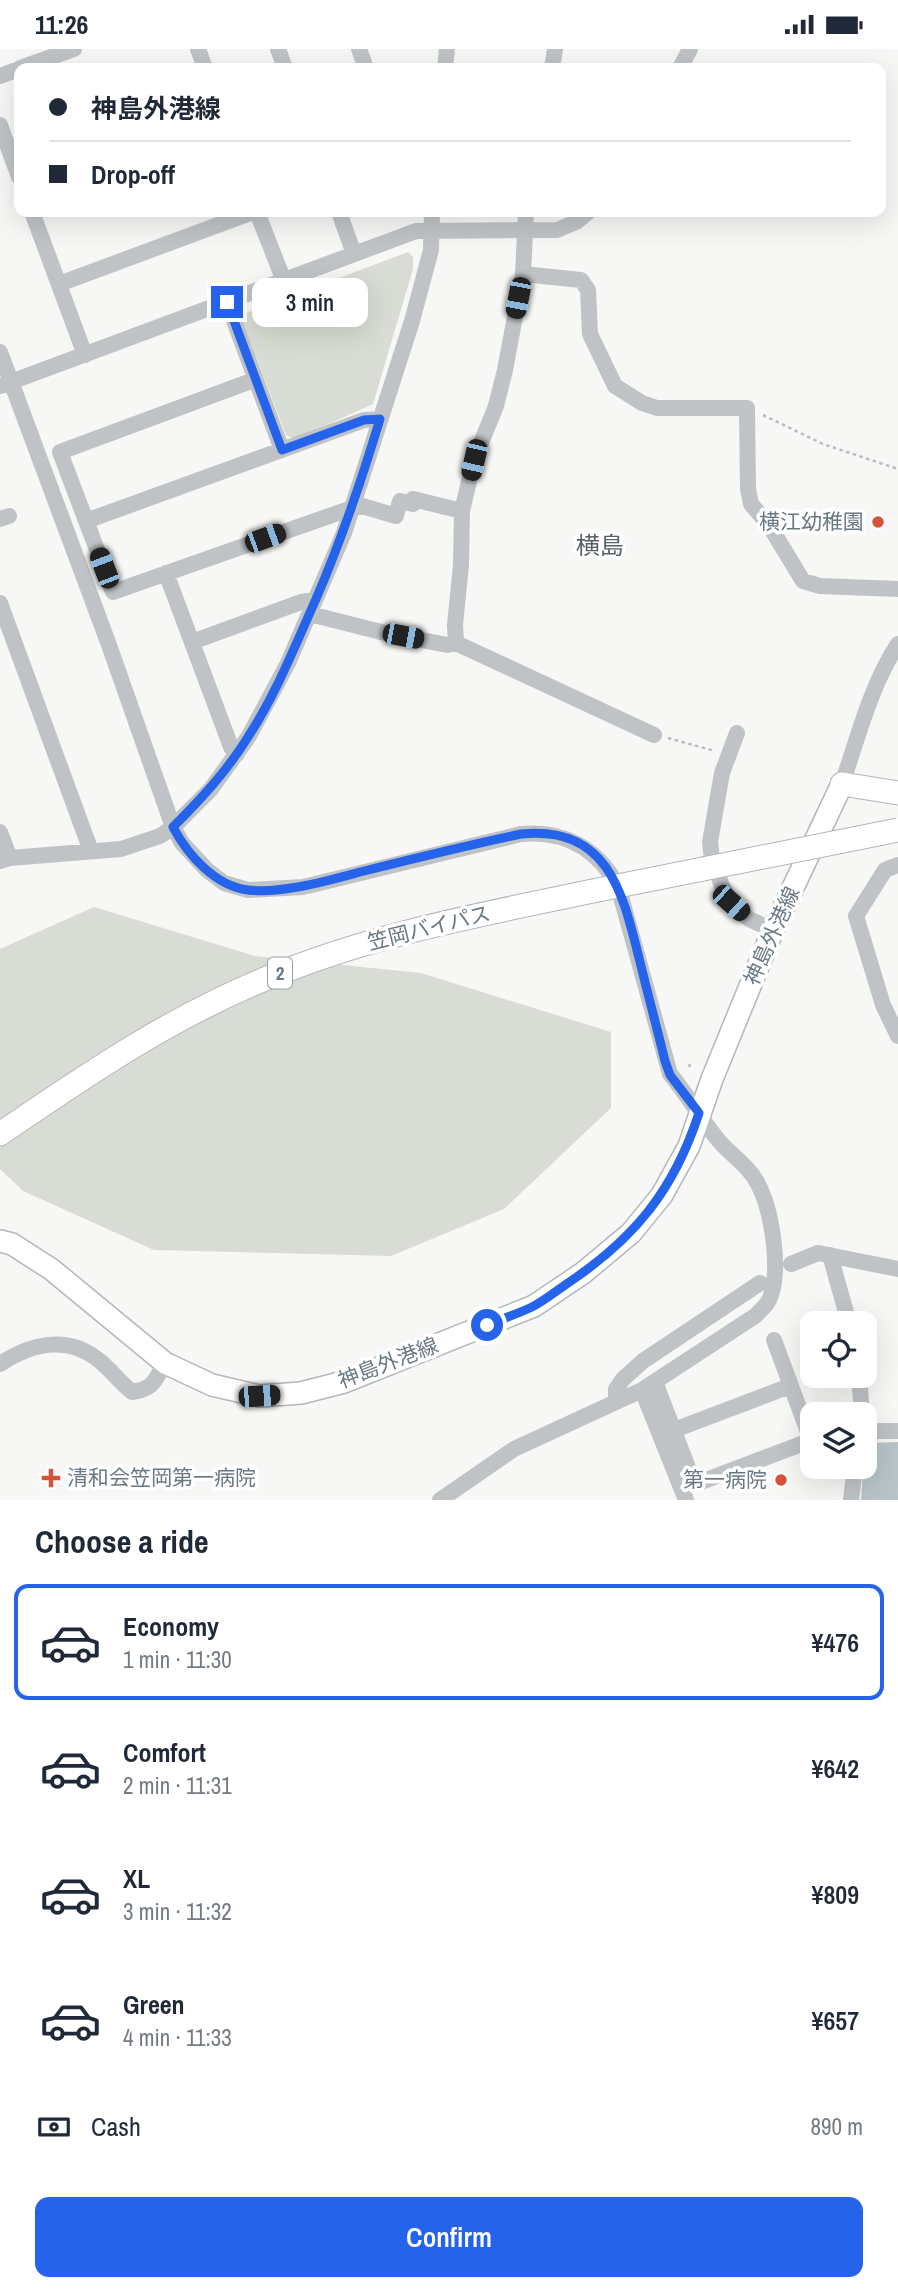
<!DOCTYPE html>
<meta charset="utf-8">
<style>
:root{--surface:#fff;--page:#f2f2f3;--text:#1f2937;--muted:#747a83;--line:#e0e1e3;--accent:#2563eb}
body{margin:0;font-family:"Archivo Narrow","Noto Sans JP",sans-serif;background:var(--page);color:var(--text);height:100vh;display:flex;flex-direction:column;font-size:26px;white-space:nowrap}
*{box-sizing:border-box;margin:0}
p{font-size:23px;color:var(--muted)}
.icon{flex:none;width:38px;height:38px;fill:none;stroke:currentColor;stroke-width:2;stroke-linecap:round;stroke-linejoin:round}
.map{position:relative;height:1451px;overflow:hidden}
.sheet{display:flex;flex-direction:column;background:var(--surface);flex:1}
.sheet>*{flex:none}
.top-card{position:absolute;left:14px;top:14px;width:872px;height:154px;border-radius:14px;box-shadow:0 7px 28px #0002;display:grid;align-content:center;height:154px;padding:0 35px;background:var(--surface)}
.fabs{position:absolute;left:800px;top:1262px;display:grid;gap:14px}
.fabs a{display:grid;place-items:center;width:77px;height:77px;border-radius:14px;background:var(--surface);box-shadow:0 7px 28px #0002;font-size:35px}
.end{position:absolute;width:32px;height:32px;margin:-16px;border:9px solid #2563eb;background:#fff;box-shadow:0 0 0 4px #fff}
.from{border-radius:50%}
.bubble{position:absolute;height:49px;border-radius:14px;background:var(--surface);box-shadow:0 7px 28px #0002;font-size:23px;font-weight:600;line-height:49px;text-align:center}
.car{position:absolute;width:21px;height:42px;margin:-21px -10px;border-radius:9px;box-shadow:0 0 5px 2px #0007;background:linear-gradient(#222 24%,#8ab4d8 0 40%,#222 0 76%,#8ab4d8 0 86%,#222 0)}
.top-card b{display:flex;align-items:center;gap:24px;height:66px;font-size:26px}
.top-card b+b{border-top:2px solid var(--line)}
.top-card i{width:18px;height:18px;background:var(--text)}
ul{padding:0;list-style:none}
li{display:flex;align-items:center;gap:21px;height:116px;margin:0 14px 10px;padding:0 21px;border:4px solid transparent;border-radius:14px}
li div{flex:1}
li b{display:block;font-size:26px}
li em{font-style:normal;font-weight:600}
li.current{border-color:var(--accent)}
li>.icon{width:63px;height:63px;stroke-width:1.5}
h2{padding:0 35px;font-size:32px;line-height:84px}
.pay{display:flex;align-items:center;gap:18px;height:77px;padding:0 35px;font-size:26px}
.pay p{margin-inline-start:auto}
.action{display:flex;gap:14px;margin-top:auto;padding:14px 35px}
.action a{flex:1;height:80px;border-radius:14px;background:var(--accent);color:#fff;font-size:28px;font-weight:600;line-height:80px;text-align:center}
.status{display:flex;justify-content:space-between;align-items:center;height:49px;padding:0 35px;background:var(--surface);direction:ltr}
.status svg{height:19px;fill:currentColor}
.map>svg:first-child{display:block}
.green{fill:#d8dcd4}
.water{fill:#b9c4c8}
.lines{fill:none;stroke-linecap:round;stroke-linejoin:round}
.major-casing{stroke:#b2b7ba;stroke-width:24}
.highway-casing{stroke:#b2b6b9;stroke-width:25}
.path{stroke:#b9bcbe;stroke-width:2.5;stroke-dasharray:3.5 3.5;stroke-linecap:butt}
.minor{stroke:#bfc3c6;stroke-width:16}
.major{stroke:#fff;stroke-width:21}
.highway{stroke:#fff;stroke-width:23}
.highway-bridge-casing{stroke:#b2b6b9;stroke-width:25;stroke-linecap:butt}
.highway-bridge{stroke:#fff;stroke-width:23}
.route{stroke:#2563eb;stroke-width:9}
.poi-dot{fill:#d55338;stroke:#fff;stroke-width:2.5}
.labels{text-anchor:middle;stroke-width:7;stroke-linejoin:round;paint-order:stroke}
.shield{fill:#fff;stroke:#96a1a8;stroke-width:2}
.shield-label{font-size:19px;font-weight:bold;fill:#697983}
.poi-label{font-size:21px;fill:#697983;stroke:#fff;text-anchor:end}
.street-label{font-size:21px;fill:#697983;stroke:#fff}
.quarter-label{font-size:24px;fill:#566269;stroke:#fff}
</style>
<div class="status"><b>11:26</b><svg viewBox="0 0 49 12"><path d="M0 12V9h3v3zM5 12V6h3v6zM10 12V3h3v9zM15 12V0h3v12zM26 1h20v11H26zM47 4h2v5h-2z"/></svg></div>
<div class="map">
<svg width="898" height="1451" viewBox="0 0 898 1451">
<rect width="100%" height="100%" fill="#f7f7f5"/>
<path class="green" d="M 408,203 L 413,208 L 413,220 L 373,355 L 295,390 L 286,386 L 242,271 L 246,264 Z
M 94,858 L 255,907 L 421,924 L 611,983 L 611,1059 L 504,1160 L 391,1207 L 154,1201 L 23,1142 L 0,1120 L 0,900 Z"/>
<path class="water" d="M 898,1393 L 898,1451 L 861,1451 L 865,1394 Z"/>
<g class="lines">
<g class="major-casing">
<path id="major" d="M 0,1192 L 12,1195 L 51,1220 L 165,1314 L 212,1336 L 259,1347 L 301,1344 L 344,1333 L 534,1257 L 583,1224 L 631,1184 L 662,1146 L 689,1097 L 712,1030 L 773,881 L 842,735"/>
</g>
<g class="highway-casing">
<path id="highway" d="M 842,735 L 898,744
M 638,833 L 703,820
M 0,1085 C 92,1022 180,962 285,922 C 384,883 489,864 593,842"/>
</g>
<path class="path" d="M 763,366 L 823,395 L 898,420
M 668,689 L 715,702
M 689,1018 L 690,1015"/>
<path class="minor" d="M 198,0 L 205,19
M 278,0 L 285,19
M 359,0 L 366,19
M 20,19 L 74,0
M 445,19 L 447,0
M 552,19 L 555,0
M 680,19 L 690,0
M 0,27 L 19,20
M 0,76 L 19,128
M 32,163 L 85,306
M 257,163 L 284,232
M 339,163 L 354,205
M 523,225 L 581,231 L 588,241 L 590,285 L 615,337 L 642,354 L 657,359 L 747,359 L 748,440 L 751,455 L 769,476 L 803,532 L 820,537 L 898,540
M 59,235 L 253,163
M 227,253 L 282,401
M 0,303 L 109,596 L 173,778 L 182,794 L 207,821 L 224,834 L 248,841 L 303,838 L 521,785 C 564,781 597,799 618,837 L 670,1025 C 687,1045 699,1067 715,1087 C 727,1104 748,1115 758,1135 C 772,1162 782,1223 769,1251 C 766,1257 760,1262 755,1267 L 642,1341 L 514,1400 L 440,1451
M 254,331 L 60,403 L 113,543 L 352,459 L 362,457 L 396,467 L 400,452 L 413,455 L 413,450 L 462,462
M 0,337 L 416,182 L 557,181 L 576,173 L 588,163
M 0,470 L 9,467
M 86,472 L 364,371 L 380,370
M 166,524 L 231,698 L 237,705
M 0,554 L 91,802
M 310,565 L 381,583 L 447,596 L 456,594 L 654,686
M 192,593 L 301,553 L 315,551
M 456,594 L 455,576 L 461,516 L 462,462 L 474,411 L 496,357 L 505,321 L 523,225 L 526,163
M 737,684 L 722,724 L 710,793 L 712,810 L 722,837 L 731,854 L 749,870 L 773,881
M 842,735 C 858,688 871,636 898,595
M 0,783 L 10,809
M 0,812 L 10,809 L 121,800 L 160,787 L 173,778 L 211,740 L 249,687 L 288,614 L 344,484 L 412,272 L 431,201 L 432,163
M 898,816 L 885,821 L 856,867 L 883,956 L 898,987
M 830,1206 L 849,1274
M 791,1215 L 818,1204 L 898,1220
M 774,1291 L 811,1391
M 0,1315 C 30,1295 66,1286 96,1309 C 110,1319 119,1333 132,1343 C 154,1340 155,1331 165,1314
M 859,1326 L 862,1365
M 655,1333 L 692,1429 L 701,1433 L 812,1391
M 642,1341 L 686,1451
M 616,1353 L 616,1340 L 623,1330 L 643,1312 L 760,1234
M 674,1381 L 790,1337
M 864,1382 L 898,1382
M 851,1451 L 855,1418"/>
<use href="#major" class="major"/>
<use href="#highway" class="highway"/>
<g class="highway-bridge-casing">
<path id="highway-bridge" d="M 703,820 L 898,781
M 593,842 L 638,833"/>
</g>
<use href="#highway-bridge" class="highway-bridge"/>
</g>
<g class="lines">
<path class="route" d="M 227,253 L 282,401 L 364,371 L 380,370 C 361,433 342,490 316,550 C 295,597 276,645 248,688 C 227,722 201,750 173,778 C 188,806 215,837 248,841 C 283,845 330,831 364,822 C 416,809 468,796 521,785 C 609,776 623,845 640,913 C 648,946 657,979 665,1012 L 670,1026 L 699,1064 C 674,1141 635,1189 568,1234 C 556,1242 544,1252 532,1258 C 517,1265 502,1270 487,1276"/>
</g>
<g class="poi-dot">
<circle cx="878" cy="473" r="7"/>
<path d="M47.5 1418.5h7v7h7v7h-7v7h-7v-7h-7v-7h7z"/>
<circle cx="781" cy="1431" r="7"/>
</g>
<g class="labels">
<rect class="shield" x="268" y="908.5" width="24" height="31" rx="5"/>
<g class="shield-label">
<text x="280" y="931">2</text>
</g>
<g class="poi-label">
<text x="864" y="480">横江幼稚園</text>
<text x="67" y="1436" text-anchor="start">清和会笠岡第一病院</text>
<text x="767" y="1438">第一病院</text>
</g>
<g class="street-label">
<text transform="translate(429 879) rotate(-14)" y="7">笠岡バイパス</text>
<text transform="translate(772 887) rotate(-66)" y="7">神島外港線</text>
<text transform="translate(388 1314) rotate(-21)" y="7">神島外港線</text>
</g>
<g class="quarter-label">
<text x="600" y="505">横島</text>
</g>
</g>
</svg>
<div class="fabs">
<a><svg class="icon" aria-label="locate" viewBox="0 0 24 24"><circle cx="12" cy="12" r="6"/><path d="M12 2v4M12 18v4M2 12h4M18 12h4"/></svg></a>
<a><svg class="icon" aria-label="layers" viewBox="0 0 24 24"><path d="M12 4l9 5-9 5-9-5zM3 14l9 5 9-5"/></svg></a>
</div>
<i class="end from" style="left:487px;top:1276px"></i>
<i class="end" style="left:227px;top:253px"></i>
<div class="bubble" style="left:252px;top:229px;width:116px">3 min</div>
<i class="car" style="left:518px;top:249px;rotate:191deg"></i>
<i class="car" style="left:474px;top:411px;rotate:193deg"></i>
<i class="car" style="left:265px;top:489px;rotate:70deg"></i>
<i class="car" style="left:104px;top:519px;rotate:339deg"></i>
<i class="car" style="left:403px;top:587px;rotate:101deg"></i>
<i class="car" style="left:731px;top:854px;rotate:132deg"></i>
<i class="car" style="left:259px;top:1347px;rotate:86deg"></i>
<div class="top-card">
<b><i class="from"></i>神島外港線</b>
<b><i></i>Drop-off</b>
</div>
</div>
<section class="sheet">
<h2>Choose a ride</h2>
<ul>
<li class="current"><svg class="icon" aria-label="car" viewBox="0 0 24 24"><path d="M5 17H2v-5l4-1 3-4h7l3 4 3 1v5h-3M9 17h6M6 11h13"/><circle cx="7" cy="17" r="2"/><circle cx="17" cy="17" r="2"/></svg><div><b>Economy</b><p>1 min · 11:30</p></div><em>¥476</em></li>
<li><svg class="icon" aria-label="car" viewBox="0 0 24 24"><path d="M5 17H2v-5l4-1 3-4h7l3 4 3 1v5h-3M9 17h6M6 11h13"/><circle cx="7" cy="17" r="2"/><circle cx="17" cy="17" r="2"/></svg><div><b>Comfort</b><p>2 min · 11:31</p></div><em>¥642</em></li>
<li><svg class="icon" aria-label="car" viewBox="0 0 24 24"><path d="M5 17H2v-5l4-1 3-4h7l3 4 3 1v5h-3M9 17h6M6 11h13"/><circle cx="7" cy="17" r="2"/><circle cx="17" cy="17" r="2"/></svg><div><b>XL</b><p>3 min · 11:32</p></div><em>¥809</em></li>
<li><svg class="icon" aria-label="car" viewBox="0 0 24 24"><path d="M5 17H2v-5l4-1 3-4h7l3 4 3 1v5h-3M9 17h6M6 11h13"/><circle cx="7" cy="17" r="2"/><circle cx="17" cy="17" r="2"/></svg><div><b>Green</b><p>4 min · 11:33</p></div><em>¥657</em></li>
</ul>
<div class="pay"><svg class="icon" aria-label="cash" viewBox="0 0 24 24"><path d="M3 7h18v10H3z"/><circle cx="12" cy="12" r="2"/></svg>Cash<p>890 m</p></div>
<div class="action"><a>Confirm</a></div>
</section>
